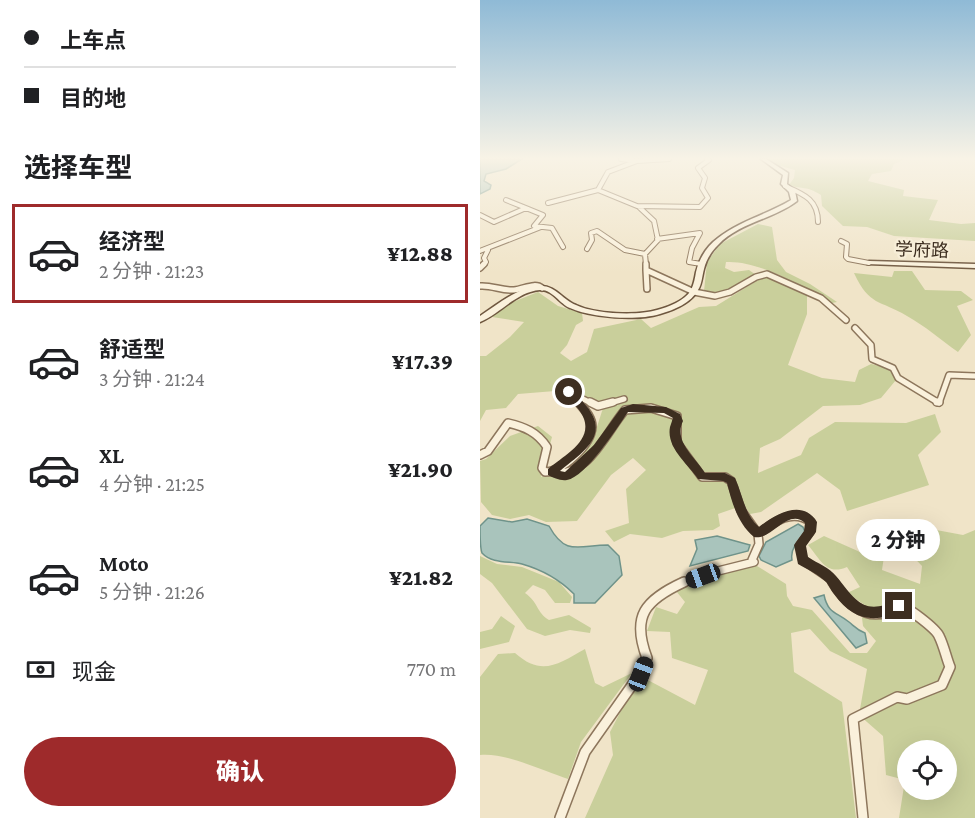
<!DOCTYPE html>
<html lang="zh">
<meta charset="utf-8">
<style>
:root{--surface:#fff;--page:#f6f6f6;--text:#202124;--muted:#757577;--line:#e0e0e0;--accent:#9e2a2b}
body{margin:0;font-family:"Crimson Pro","Noto Sans SC",serif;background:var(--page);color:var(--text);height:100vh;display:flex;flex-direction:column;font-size:22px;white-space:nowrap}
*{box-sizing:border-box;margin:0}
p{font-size:20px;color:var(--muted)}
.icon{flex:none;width:33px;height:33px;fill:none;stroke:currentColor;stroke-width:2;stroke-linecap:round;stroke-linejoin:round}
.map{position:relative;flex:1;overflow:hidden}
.sheet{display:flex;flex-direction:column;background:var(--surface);width:480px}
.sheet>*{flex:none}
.banner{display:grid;align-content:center;height:132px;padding:0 24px;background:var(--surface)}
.tools{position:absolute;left:417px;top:740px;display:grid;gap:12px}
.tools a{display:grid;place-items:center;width:60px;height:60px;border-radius:50%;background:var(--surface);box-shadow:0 6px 24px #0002;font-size:30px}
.end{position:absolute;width:27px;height:27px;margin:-14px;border:8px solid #3d2e20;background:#fff;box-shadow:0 0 0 3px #fff}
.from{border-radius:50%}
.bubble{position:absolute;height:42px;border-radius:21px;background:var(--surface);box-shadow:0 6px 24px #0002;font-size:20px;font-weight:800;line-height:42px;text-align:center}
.car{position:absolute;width:18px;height:36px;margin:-18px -9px;border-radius:8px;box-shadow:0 0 4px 2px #0007;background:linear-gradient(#222 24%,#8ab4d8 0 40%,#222 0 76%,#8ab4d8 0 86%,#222 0)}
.banner b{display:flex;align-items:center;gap:21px;height:57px;font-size:22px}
.banner b+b{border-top:2px solid var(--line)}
.banner i{width:15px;height:15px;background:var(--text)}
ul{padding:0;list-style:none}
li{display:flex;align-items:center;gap:18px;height:99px;margin:0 12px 9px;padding:0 12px;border:3px solid transparent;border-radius:0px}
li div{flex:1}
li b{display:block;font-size:22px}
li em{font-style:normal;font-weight:800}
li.current{border-color:var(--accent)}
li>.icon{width:54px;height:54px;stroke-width:1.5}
h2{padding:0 24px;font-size:27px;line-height:72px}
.pay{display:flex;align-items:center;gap:15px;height:66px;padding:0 24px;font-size:22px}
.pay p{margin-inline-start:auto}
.cta{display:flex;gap:12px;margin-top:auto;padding:12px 24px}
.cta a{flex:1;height:69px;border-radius:36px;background:var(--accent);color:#fff;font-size:24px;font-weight:800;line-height:69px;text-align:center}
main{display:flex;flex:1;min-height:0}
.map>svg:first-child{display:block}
.green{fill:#c9cf9b;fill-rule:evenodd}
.water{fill:#a9c4bc;stroke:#6f938a;stroke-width:1.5}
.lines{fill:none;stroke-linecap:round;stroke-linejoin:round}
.street-far3-casing{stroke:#8d765c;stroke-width:6}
.street-far2-casing{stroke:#8d765c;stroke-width:8}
.street-far1-casing{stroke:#8d765c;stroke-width:10}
.street-casing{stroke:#8d765c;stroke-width:12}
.secondary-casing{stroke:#6f573f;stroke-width:3}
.street-far3{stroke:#faf1dc;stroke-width:4}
.street-far2{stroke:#faf1dc;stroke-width:5}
.street-far1{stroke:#faf1dc;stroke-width:7}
.street{stroke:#faf1dc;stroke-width:9}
.secondary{fill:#faf1dc;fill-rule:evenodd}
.route{fill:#3d2e20}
.labels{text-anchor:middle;stroke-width:4.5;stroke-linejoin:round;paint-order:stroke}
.far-street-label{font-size:18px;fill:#3d2e20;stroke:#f7eed8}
</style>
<main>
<section class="sheet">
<div class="banner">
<b><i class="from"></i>上车点</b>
<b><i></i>目的地</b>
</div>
<h2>选择车型</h2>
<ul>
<li class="current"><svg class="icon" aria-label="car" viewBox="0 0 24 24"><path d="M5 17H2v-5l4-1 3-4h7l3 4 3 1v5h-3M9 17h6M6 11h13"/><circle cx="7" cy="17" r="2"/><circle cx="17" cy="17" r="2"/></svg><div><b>经济型</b><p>2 分钟 · 21:23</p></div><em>¥12.88</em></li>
<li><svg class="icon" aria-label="car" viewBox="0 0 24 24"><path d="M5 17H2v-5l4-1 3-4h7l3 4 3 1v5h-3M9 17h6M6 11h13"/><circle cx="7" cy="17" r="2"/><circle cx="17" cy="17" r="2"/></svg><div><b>舒适型</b><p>3 分钟 · 21:24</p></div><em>¥17.39</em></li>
<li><svg class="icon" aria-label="car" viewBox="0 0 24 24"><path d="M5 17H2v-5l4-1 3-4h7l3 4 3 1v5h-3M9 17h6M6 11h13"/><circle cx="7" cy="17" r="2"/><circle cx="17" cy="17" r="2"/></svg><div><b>XL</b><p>4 分钟 · 21:25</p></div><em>¥21.90</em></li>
<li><svg class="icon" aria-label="car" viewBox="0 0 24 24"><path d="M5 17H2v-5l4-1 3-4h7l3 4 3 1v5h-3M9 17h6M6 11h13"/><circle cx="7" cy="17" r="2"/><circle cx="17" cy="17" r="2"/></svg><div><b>Moto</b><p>5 分钟 · 21:26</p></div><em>¥21.82</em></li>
</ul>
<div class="pay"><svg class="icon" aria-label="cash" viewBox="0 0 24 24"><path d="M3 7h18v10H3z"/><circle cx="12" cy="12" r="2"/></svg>现金<p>770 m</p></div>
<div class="cta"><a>确认</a></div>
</section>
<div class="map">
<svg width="495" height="818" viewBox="0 0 495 818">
<rect width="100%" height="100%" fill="#f0e4c8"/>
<path class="green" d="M 288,159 L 436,159 L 425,159 L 414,164 L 411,171 L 392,174 L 388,181 L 424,190 L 423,196 L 458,200 L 449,220 L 481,224 L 495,223 L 495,241 L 414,236 L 387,227 L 363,226 L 342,206 L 341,195 C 325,185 324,190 309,185 L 314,178 L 315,170 L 297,165 Z
M 278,224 L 292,227 L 297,260 L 306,272 L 330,284 L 357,302 L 352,303 C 323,287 279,260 246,262 L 245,268 L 254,272 L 269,270 L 276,275 L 241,293 L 224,291 L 227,262 L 240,244 Z
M 414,271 L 432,271 L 445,290 L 481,291 L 493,300 L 477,306 L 491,335 L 478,352 C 461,340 445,326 427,316 C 399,299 390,307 374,273 L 412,277 Z
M 286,275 L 327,295 L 327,314 L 308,365 L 342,378 L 375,382 L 379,370 L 391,364 L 411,369 L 416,380 L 401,398 L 380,405 L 343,406 L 300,439 L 280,448 L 278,473 L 321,455 L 329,438 L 355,422 L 426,423 L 455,414 L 461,432 L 438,455 L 449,485 L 367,511 L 360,490 L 337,473 L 281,512 L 270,514 L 264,505 L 238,514 L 240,526 L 233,530 L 203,531 L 182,538 L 150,534 L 134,542 L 125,531 L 149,523 L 146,489 L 166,470 L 153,458 L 131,475 L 97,521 L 66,522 L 49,515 L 30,519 L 12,515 L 1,502 L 0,461 L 6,459 L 30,436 L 58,426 L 72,437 L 61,477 L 83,467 L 114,436 L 124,405 L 101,398 L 103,385 L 84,382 L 75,391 L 38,394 L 26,408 L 6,410 L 0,421 L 0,356 L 6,356 L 30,337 L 44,322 L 12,317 L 28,304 L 58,292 L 78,306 L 102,313 L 103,321 L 96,325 L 87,345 L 80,353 L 91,361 L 107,352 L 114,329 L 161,319 L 171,328 L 219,307 L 236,306 Z
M 419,523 L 483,535 L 495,530 L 495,818 L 419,818 L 425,780 L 406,775 L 403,736 L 379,715 L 387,669 L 350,651 L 330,629 L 311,633 L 314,672 L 362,702 L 376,818 L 105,818 L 133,755 L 130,732 L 144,705 L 164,678 L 215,705 L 228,670 L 192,658 L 190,632 L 167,631 L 176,607 L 197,614 L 205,602 L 192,586 L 251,565 L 277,566 L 306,584 L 307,596 L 313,606 L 332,610 L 370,653 L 387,653 L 396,641 L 383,626 L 382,618 L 392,610 L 367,593 L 380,587 L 367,567 C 346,576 341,560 328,545 L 344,536 L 389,556 L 407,536 L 402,570 L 440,584 L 442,566 L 421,544 ZM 428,750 L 466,750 L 466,789 L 428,789 Z
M 0,556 L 17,564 L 42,567 L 79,582 L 92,597 L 90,603 L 75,603 L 65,590 L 53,585 L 45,593 C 59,603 56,612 69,620 L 89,615 L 111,628 L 110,633 L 90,630 L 65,636 L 47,629 L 12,583 L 0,574 Z
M 21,616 L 35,626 L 29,642 L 0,649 L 0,632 L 12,629 Z
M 105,649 L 115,683 L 123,687 L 152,673 L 101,742 L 88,779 C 64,771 24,752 0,755 L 0,677 L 18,654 L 35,653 C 62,677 78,664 105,649 Z"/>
<path class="water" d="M 0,159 L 42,159 L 26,169 L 6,174 L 4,181 L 11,185 L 10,189 L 0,194 Z
M 8,518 L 32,522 L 47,519 L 69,526 C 86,557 99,545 128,545 L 139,556 L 142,575 L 115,603 L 94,603 L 94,594 C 79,579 63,570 42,564 C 30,561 12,564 2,553 C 0,548 0,533 0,526 Z
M 318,524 L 323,527 L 326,535 C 317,543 310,548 312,560 L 296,567 L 281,560 L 279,556 L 286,542 Z
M 237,536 L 270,545 L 268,551 L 210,566 L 217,549 L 215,540 Z
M 344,595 C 348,614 357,612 369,622 C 375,627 377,630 385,633 L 387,643 L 376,648 L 334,598 Z"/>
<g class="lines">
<g class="street-far3-casing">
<path id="street-far3" d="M 141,159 L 157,161 L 189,159
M 157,161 L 128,172 L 118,190 L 157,206 L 220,207 L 228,198 L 222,188 L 225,178 L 218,168 L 229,160 L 227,159
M 305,186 C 323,194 338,199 338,222
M 68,203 L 118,190
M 159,207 L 174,221 L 178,240 L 165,254 L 166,265
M 46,208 L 63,215 L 54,226 L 72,228 L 83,247
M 0,215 L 14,222 L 46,208 L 26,200
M 177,239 L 220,233 L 212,248 L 209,262 L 221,264
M 361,241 L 367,244 L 366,257 L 368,259 L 389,263
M 107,249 L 112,240 L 111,233 L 117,231 L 145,250 L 165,254
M 0,251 L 61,227
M 3,265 L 6,262 L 4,258 L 8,250"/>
</g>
<g class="street-far2-casing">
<path id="street-far2" d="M 166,264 L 166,270 L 214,292 L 235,296 L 250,292 L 276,277 L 287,274 L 341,298 L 366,320
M 0,268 L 4,264
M 166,270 L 167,289
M 0,286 C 12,285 22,291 34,290 C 44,289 55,282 62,288
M 375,328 L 391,345 L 392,359 L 413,368 L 418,378 L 459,403 L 469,375 L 495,376
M 99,404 L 89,392 L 113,404
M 127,404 L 144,399"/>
</g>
<g class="street-far1-casing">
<path id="street-far1" d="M 110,402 L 118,406 L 133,402
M 457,402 L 459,402
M 0,455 L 8,451 L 28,423 C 45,427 57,432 67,447 L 62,468 L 65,472 C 82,472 111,445 112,427 C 112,417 104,409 98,402
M 72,472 C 107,480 126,432 145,410 L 171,408 L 197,416 L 197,443 L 222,477 L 245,477 L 251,481 L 261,510 L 278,534 L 279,544 L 272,560 L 274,562 L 226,574 L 200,584
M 278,534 C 294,522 312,508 331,522 L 330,532 L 320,545 L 323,560 L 351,579 L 354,584"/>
</g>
<g class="street-casing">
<path id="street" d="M 353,582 C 364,600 384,620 406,612 C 410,611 414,607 419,606 C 426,605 456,629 459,636 C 464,646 466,657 470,667 L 462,685 L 427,699 L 417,697 L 373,719 L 383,818
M 80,818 L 105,752 L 155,681 L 167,658 C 151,616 165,600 204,582"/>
</g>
<g class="secondary-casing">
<path id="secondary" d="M 281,159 L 286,159 L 308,173 L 307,184 L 315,191 L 317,201 C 294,219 258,223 238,245 C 231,252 226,260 224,269 C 222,276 222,284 218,290 C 211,303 194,310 180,314 C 157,321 112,318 90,308 C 80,304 72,289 60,290 C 36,292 20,314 0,322 L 0,316 C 18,304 38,287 60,286 C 75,285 83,300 96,305 C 115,314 157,316 177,310 C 188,307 205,301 211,290 C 214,284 215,278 216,272 C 219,259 227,246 238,238 C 259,221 288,214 311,200 L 309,192 L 301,184 L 303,175 Z
M 389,261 L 495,264 L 495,268 L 387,264 L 387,262 Z"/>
</g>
<use href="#street-far3" class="street-far3"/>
<use href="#street-far2" class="street-far2"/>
<use href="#street-far1" class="street-far1"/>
<use href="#street" class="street"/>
<use href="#secondary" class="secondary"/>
</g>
<linearGradient id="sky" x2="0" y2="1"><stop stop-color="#8fbad6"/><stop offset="0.58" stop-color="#f8f3e6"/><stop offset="1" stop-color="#f8f3e6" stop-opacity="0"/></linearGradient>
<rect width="495" height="273" fill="url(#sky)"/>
<path class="route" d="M 89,389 L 93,390 C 99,398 109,407 113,416 C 125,441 96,457 80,471 L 85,472 L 114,445 L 141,408 L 153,404 L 186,407 L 200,414 L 203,421 C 193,441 215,457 225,473 L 245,473 L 255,478 C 263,495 264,514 279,527 C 295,515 322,498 337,522 L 336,532 L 326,546 L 328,557 C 337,563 350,568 356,576 C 379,604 382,614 419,601 L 424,602 L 426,606 L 424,610 C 395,624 373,621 354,594 C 351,591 349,585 346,582 C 339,575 327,569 318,564 L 314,545 L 324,531 L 325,523 C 308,507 291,541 274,537 C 258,524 252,503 247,483 L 243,481 L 218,479 C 208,464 186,448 190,427 C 191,424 192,421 193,418 L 184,413 L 148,412 C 137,428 106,477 87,480 C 80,481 74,478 68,475 L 68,469 C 83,456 112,442 104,419 C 101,410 90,400 85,392 Z"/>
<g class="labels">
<g class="far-street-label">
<text transform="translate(442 250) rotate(2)" y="6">学府路</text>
</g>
</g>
</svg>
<div class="tools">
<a><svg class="icon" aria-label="locate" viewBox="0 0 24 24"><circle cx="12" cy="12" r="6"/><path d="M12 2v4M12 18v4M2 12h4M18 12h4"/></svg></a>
</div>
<i class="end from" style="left:89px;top:392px"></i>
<i class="end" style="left:419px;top:606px"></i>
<div class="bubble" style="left:376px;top:519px;width:84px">2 分钟</div>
<i class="car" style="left:223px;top:576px;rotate:250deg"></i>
<i class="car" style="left:161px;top:674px;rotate:21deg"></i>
</div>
</main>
